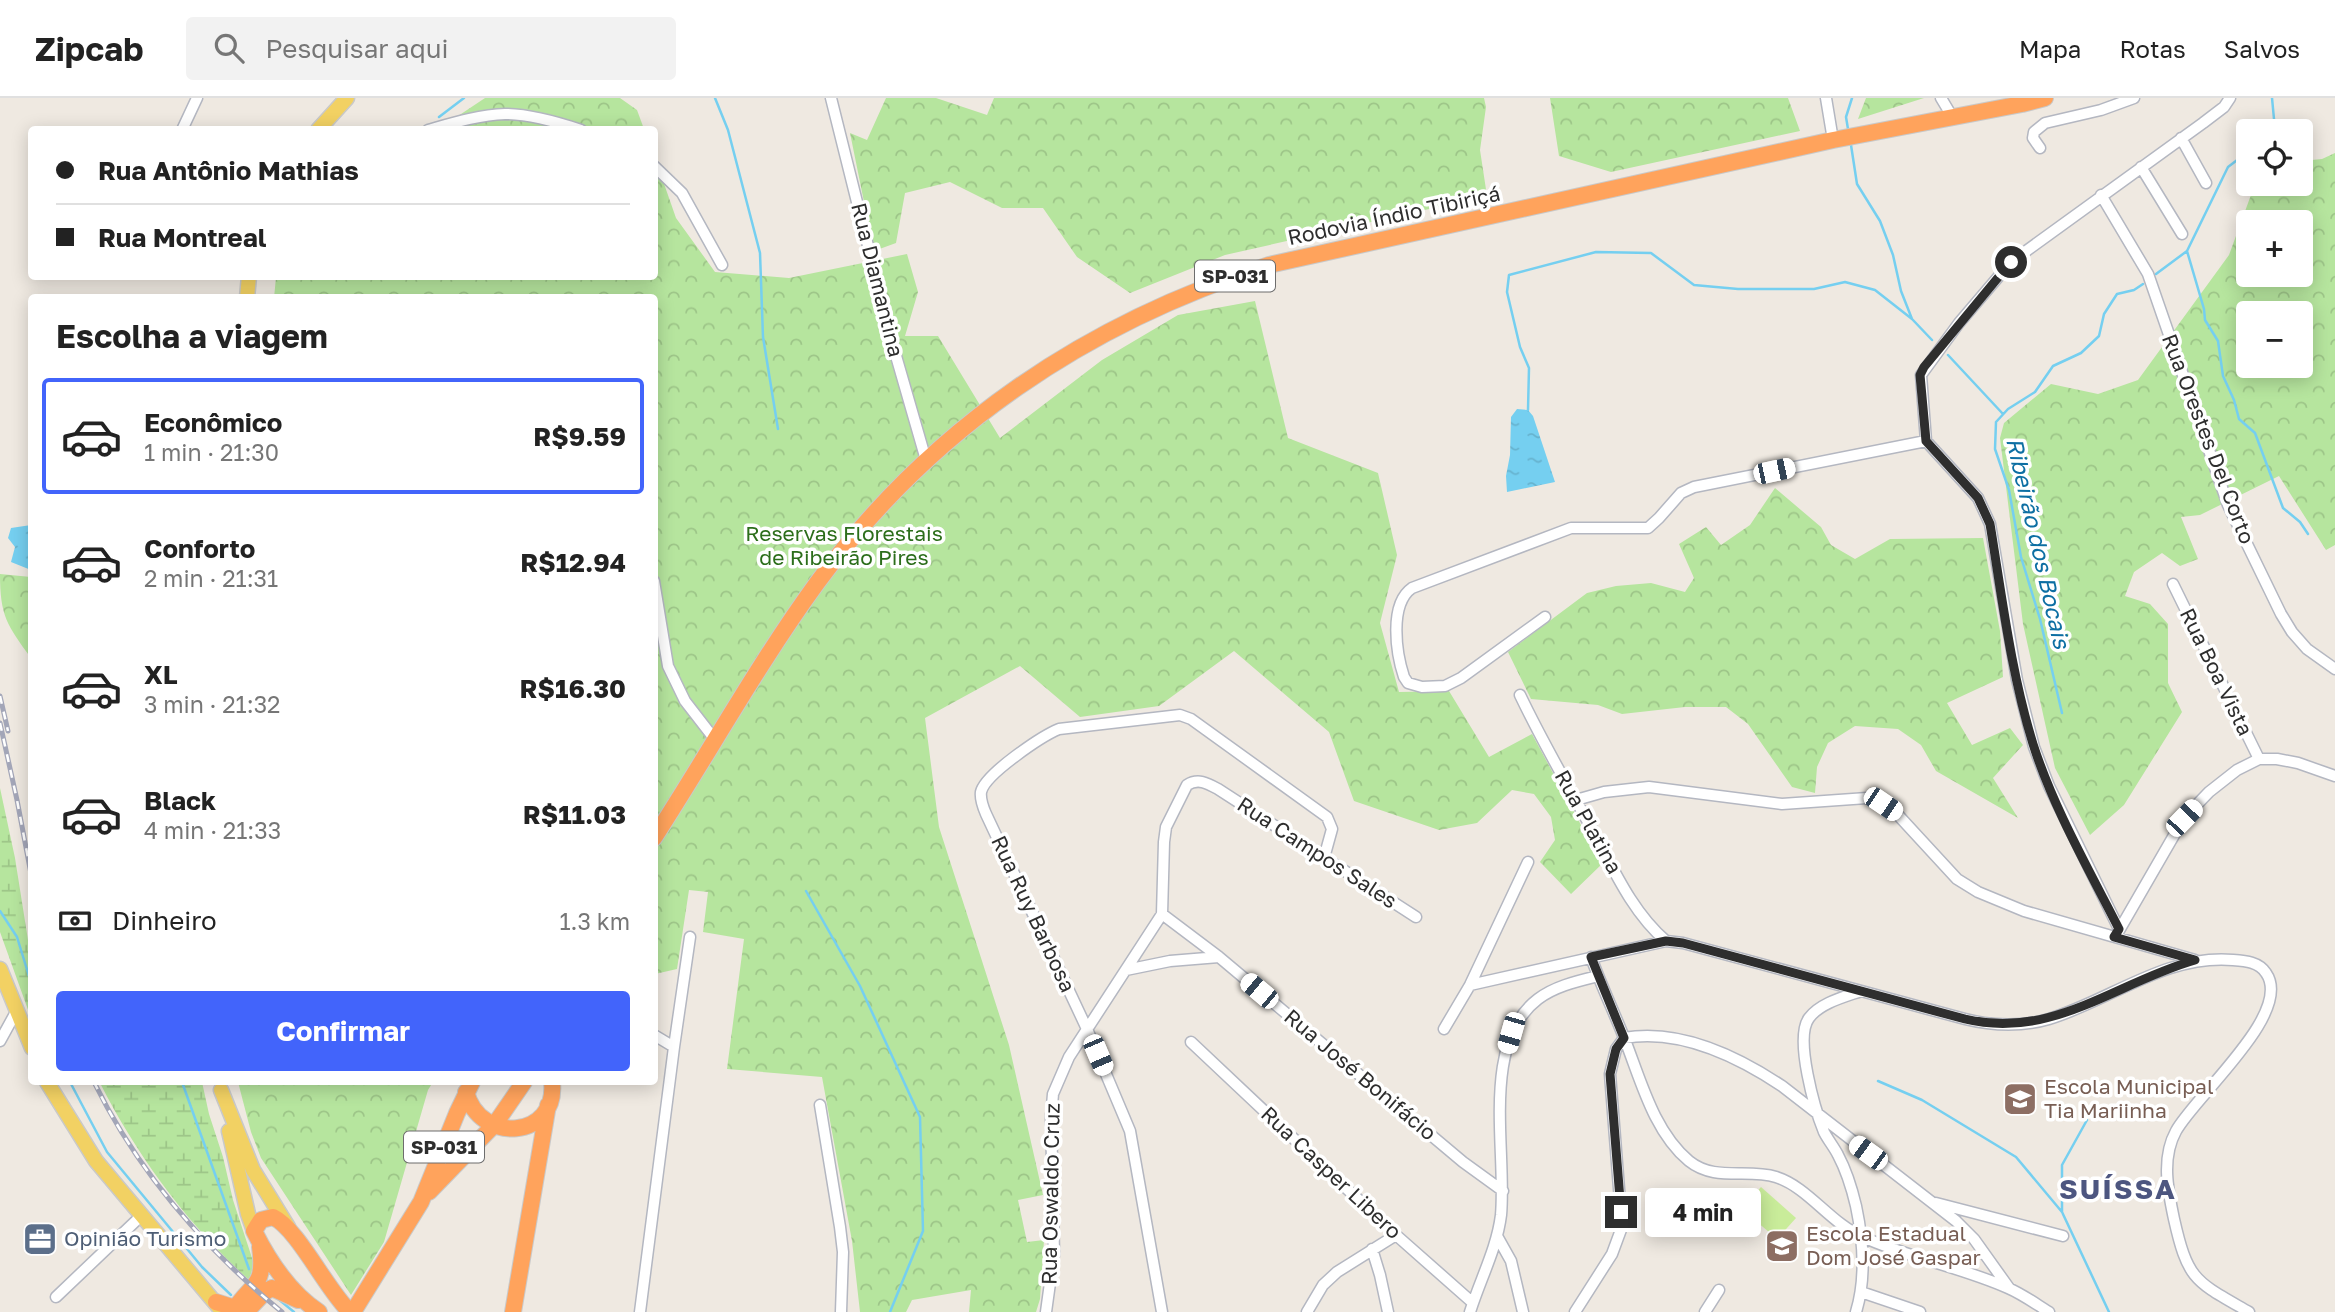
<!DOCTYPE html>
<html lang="pt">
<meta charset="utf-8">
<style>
:root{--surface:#fff;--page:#f2f2f2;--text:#222;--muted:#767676;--line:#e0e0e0;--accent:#4264fb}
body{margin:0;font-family:"Golos Text",sans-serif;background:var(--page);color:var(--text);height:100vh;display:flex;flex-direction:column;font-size:26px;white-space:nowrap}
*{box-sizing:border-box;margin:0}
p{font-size:23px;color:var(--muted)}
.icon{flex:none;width:38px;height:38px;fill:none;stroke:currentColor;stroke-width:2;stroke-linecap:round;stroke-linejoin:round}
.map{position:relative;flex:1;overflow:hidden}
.panel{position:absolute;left:28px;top:196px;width:630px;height:791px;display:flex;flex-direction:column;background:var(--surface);border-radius:7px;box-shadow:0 4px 18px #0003}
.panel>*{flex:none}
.guide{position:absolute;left:28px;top:28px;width:630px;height:154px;border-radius:7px;box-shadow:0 4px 18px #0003;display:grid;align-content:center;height:154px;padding:0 28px;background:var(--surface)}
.fabs{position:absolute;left:2236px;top:21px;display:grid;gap:14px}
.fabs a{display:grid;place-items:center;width:77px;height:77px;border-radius:7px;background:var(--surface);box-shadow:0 4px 18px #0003;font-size:35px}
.end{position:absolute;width:32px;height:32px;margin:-16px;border:9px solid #2e2e2e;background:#fff;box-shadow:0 0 0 4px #fff}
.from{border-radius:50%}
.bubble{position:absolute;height:49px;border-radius:7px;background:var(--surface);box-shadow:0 4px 18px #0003;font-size:23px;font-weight:700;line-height:49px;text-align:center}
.car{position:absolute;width:21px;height:42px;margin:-21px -10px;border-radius:9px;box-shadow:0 0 5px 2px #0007;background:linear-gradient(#fff 24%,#345 0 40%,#fff 0 76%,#345 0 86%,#fff 0)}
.guide b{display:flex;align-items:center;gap:24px;height:66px;font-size:26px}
.guide b+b{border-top:2px solid var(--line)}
.guide i{width:18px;height:18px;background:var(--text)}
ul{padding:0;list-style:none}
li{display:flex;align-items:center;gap:21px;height:116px;margin:0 14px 10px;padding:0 14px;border:4px solid transparent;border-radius:7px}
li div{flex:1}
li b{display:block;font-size:26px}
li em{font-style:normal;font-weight:700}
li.current{border-color:var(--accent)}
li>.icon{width:63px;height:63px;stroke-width:1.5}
h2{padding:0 28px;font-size:32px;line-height:84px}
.pay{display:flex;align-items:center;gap:18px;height:77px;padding:0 28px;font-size:26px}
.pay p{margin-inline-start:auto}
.action{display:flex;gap:14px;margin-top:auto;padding:14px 28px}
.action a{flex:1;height:80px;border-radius:7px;background:var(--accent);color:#fff;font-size:28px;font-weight:700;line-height:80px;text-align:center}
header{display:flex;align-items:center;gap:42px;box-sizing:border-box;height:98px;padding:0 35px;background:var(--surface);border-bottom:2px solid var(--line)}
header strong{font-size:33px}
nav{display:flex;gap:38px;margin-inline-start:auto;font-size:24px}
.search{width:490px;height:63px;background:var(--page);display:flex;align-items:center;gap:18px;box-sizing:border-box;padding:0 24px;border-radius:7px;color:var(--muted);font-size:26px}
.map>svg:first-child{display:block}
.forest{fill:url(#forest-crowns);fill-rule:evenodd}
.wetland{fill:url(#wetland-marsh)}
.pitch{fill:#c9ec9a}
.water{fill:url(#water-ripples)}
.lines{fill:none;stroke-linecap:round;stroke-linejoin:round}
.stream{stroke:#75cff0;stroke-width:2.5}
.minor-casing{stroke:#b4b7c1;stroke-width:13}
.major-casing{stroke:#c9c9c9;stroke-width:17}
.highway-casing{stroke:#c9c9c9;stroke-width:18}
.minor{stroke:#fff;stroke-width:10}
.major{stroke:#f2d163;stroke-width:14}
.highway{stroke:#ffa35c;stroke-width:16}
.rail-casing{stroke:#a3a6b8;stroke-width:5}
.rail{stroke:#fff;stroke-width:2.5;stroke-dasharray:8;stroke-linecap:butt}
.route{stroke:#2e2e2e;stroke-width:9}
.labels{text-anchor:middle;stroke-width:7;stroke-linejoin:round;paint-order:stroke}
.shield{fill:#fff;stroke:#6d6d6d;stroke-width:2}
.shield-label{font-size:19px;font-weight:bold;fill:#2e2e2e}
.street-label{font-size:21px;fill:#2e2e2e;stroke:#fff}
.park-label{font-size:21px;fill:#2c6e1b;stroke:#fff}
.education-label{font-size:21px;fill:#785e54;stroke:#fff;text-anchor:start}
.service-label{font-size:21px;fill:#4e5e75;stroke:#fff;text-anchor:start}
.water-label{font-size:23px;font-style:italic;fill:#0d6fa3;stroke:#fff}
.district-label{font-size:28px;font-weight:bold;letter-spacing:2px;fill:#4d5680;stroke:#fff}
</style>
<header>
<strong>Zipcab</strong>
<div class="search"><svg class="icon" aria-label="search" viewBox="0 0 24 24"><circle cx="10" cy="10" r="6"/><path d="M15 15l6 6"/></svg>Pesquisar aqui</div>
<nav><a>Mapa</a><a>Rotas</a><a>Salvos</a></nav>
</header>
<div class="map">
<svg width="2335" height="1214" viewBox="0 0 2335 1214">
<defs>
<pattern id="forest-crowns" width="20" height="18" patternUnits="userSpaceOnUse" patternTransform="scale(1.75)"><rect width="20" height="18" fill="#b6e59e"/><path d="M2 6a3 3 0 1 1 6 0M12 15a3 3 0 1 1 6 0" fill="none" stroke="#9dc588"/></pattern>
<pattern id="wetland-marsh" width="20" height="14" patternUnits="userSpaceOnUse" patternTransform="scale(1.75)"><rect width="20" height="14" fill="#b6e59e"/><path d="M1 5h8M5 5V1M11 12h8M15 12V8" fill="none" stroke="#9dc588"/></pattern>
<pattern id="water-ripples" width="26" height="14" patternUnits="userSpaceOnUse" patternTransform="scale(1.75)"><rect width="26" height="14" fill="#75cff0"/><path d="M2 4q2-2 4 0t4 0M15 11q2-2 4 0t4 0" fill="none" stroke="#66b2ce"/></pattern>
</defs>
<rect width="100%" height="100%" fill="#efe9e1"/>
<path class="forest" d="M 485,0 L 620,0 L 637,12 L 644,31 L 437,32 Z
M 886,0 L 936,0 L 987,17 L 994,0 L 1484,0 L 1486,9 L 1480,52 L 1487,98 L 1225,157 L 1130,195 L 1077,159 L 1043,110 L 1002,110 L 950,84 L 905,95 L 896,145 L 874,153 L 850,35 L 867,42 Z
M 1550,0 L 1788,0 L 1800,33 L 1611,74 L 1559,58 Z
M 1866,0 L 1924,0 L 1858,21 Z
M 2335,55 L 2335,447 L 2326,452 L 2279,378 L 2200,417 L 2181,419 L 2198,461 L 2180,468 L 2162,455 L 2134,474 L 2125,498 L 2150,506 L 2168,526 L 2168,585 L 2182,614 L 2124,707 L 2090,737 L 2055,670 L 2023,526 L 2000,340 L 2004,325 L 2051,286 L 2098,296 L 2138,282 L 2229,157 L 2255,86 L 2301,86 L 2301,63 L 2322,61 ZM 2249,124 L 2301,124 L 2301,177 L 2249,177 ZM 2249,215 L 2301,215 L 2301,268 L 2249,268 Z
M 655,60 L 676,120 L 715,174 L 789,180 L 907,156 L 918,194 L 905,238 L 938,238 L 1000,340 L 1102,262 L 1178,217 L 1255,203 L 1288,340 L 1378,375 L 1397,457 L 1380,525 L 1399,594 L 1449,593 L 1489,659 L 1532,636 L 1602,766 L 1571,796 L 1540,764 L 1555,742 L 1551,719 L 1534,696 L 1512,692 L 1477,725 L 1439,732 L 1354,703 L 1329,634 L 1234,553 L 1159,608 L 1080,619 L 1020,568 L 925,620 L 939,729 L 1009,947 L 1043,1097 L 1018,1102 L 1027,1144 L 1044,1142 L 1040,1201 L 1036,1214 L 969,1214 L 971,1192 L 912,1202 L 906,1214 L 860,1214 L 852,1143 L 822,979 L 727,971 L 744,841 L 703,834 L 708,794 L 689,792 L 677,871 L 655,876 L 654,200 L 274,200 L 276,179 L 654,178 Z
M 1775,390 L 1821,429 L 1831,447 L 1855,461 L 1890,441 L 1983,440 L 2000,533 L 2003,579 L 1947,605 L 1972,647 L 2010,630 L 2023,647 L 1993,680 L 2018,720 L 1936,673 L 1921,647 L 1898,631 L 1855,628 L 1828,645 L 1817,669 L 1815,695 L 1792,689 L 1748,626 L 1726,609 L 1685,609 L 1622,616 L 1598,607 L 1531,601 L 1508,554 L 1587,495 L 1616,488 L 1651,485 L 1685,494 L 1694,480 L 1679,446 L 1706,429 L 1721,447 L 1750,427 Z
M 0,476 L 31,479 L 31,560 C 7,527 0,518 0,476 Z
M 238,984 L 433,984 L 428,992 L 384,1144 L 351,1197 L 261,1060 L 251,1034 Z"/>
<path class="wetland" d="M 0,690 L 15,760 L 31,861 L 31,920 L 0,834 Z
M 102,984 L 202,984 L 209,1016 L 223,1059 L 233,1102 L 254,1166 L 249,1182 C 188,1127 137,1058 100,985 Z"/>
<path class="pitch" d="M 1761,1089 L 1796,1120 L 1777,1141 L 1742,1111 Z"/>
<path class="water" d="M 1517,311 L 1528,312 L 1533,318 L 1555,384 L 1507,394 L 1506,378 L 1510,357 L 1511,319 Z
M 31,427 L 32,427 L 31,472 L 11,464 L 15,449 L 8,440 L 11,430 Z"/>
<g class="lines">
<path class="stream" d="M 715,0 L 728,32 L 760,155 L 763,239 L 778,331
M 2272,0 L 2274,21 L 2278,33
M 439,19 L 464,0
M 1848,31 L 1846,19 L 1852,0
M 1851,47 L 1857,86 L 1880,123 L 1893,157 L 1901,193 L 1912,221 L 1932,242
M 2187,153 L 2204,211 L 2205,222 L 2218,243 L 2223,278 L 2234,302 L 2239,321 L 2255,335 L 2283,410 L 2300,424 L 2308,436
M 2156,176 L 2187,153 L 2228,69 L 2249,53
M 1948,257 L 2003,316
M 1528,312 L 1529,270 L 1520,249 L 1507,194 L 1509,177 L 1596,154 L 1651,155 L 1694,187 L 1738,191 L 1814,191 L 1845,184 L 1875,192 L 1912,221
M 2062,615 L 2040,521 L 2021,459 L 2009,392 L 1995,351 L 1996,324 L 2008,311 L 2035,294 L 2053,268 L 2081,255 L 2099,238 L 2104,216 L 2117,196 L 2134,192 L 2143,186
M 806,793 L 860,888 L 920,1019 L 923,1133 L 890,1214
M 0,813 L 17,839 L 32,888
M 1878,983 L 1922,1002 L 2016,1059 L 2062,1114 L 2109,1214
M 70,984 L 107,1054 L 202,1169 L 231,1197
M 182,984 L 249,1171
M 2062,1114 L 2062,1067 L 2087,1022
M 277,1200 L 294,1214"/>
<g class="minor-casing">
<path id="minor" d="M 831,0 L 892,244 L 926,362
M 1826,0 L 1833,42
M 1941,0 L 1953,20
M 182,32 L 197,0
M 428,32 C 453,25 479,17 505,16 C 530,16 557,24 581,32
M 2181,40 L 2206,85
M 2040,50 L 2033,40 L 2034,34 L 2045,25 L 2101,12 L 2134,0
M 654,68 L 682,95 L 722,167
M 2141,69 L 2182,136
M 2101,97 L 2148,176 L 2228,407 L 2281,516 L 2292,534 L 2307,551 L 2335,571
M 654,483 L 668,568 L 685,603 L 716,643
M 2173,486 L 2259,661
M 1545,519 L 1461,580 L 1445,588 L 1422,589 L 1408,585 L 1404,579 C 1396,555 1389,506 1412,490 L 1571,430 L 1648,430 L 1659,420 L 1681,395 L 1694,389 L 1926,343
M 1520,597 C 1542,643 1567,687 1592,731 C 1613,770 1632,814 1666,843
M 1576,702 L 1604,694 L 1649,689 L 1782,706 L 1867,700 L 1883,706 L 1898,717 L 1957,781 L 1978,794 L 2024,813 L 2195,862
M 1162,816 L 1219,859 L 1463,1064 L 1503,1093
M 2119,831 L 2049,688 L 2034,649 L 2017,582 L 1990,426 L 1978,400 L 1926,343 L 1921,277 L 1959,225 L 2011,164 L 2203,25 L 2224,9 L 2230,0
M 2117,836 L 2184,720 L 2209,694 L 2237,672 L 2259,661 L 2277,661 L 2298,665 L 2335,678
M 1591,859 C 1601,887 1614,914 1625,942 C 1641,983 1654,1034 1689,1063 C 1715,1084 1747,1070 1776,1079 C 1808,1089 1831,1126 1863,1139 C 1909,1160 1961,1169 2008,1190 C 2022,1196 2036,1206 2049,1214
M 1126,872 L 1170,863 L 1219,859
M 1470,887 L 1666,843 L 1683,845 L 1965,921 C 1993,928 2021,929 2049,921 C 2111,902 2166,856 2233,862 C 2246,863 2259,864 2266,875 C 2294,915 2195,998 2176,1033 C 2161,1060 2168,1093 2174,1121 C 2188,1183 2195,1183 2249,1214
M 1444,931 L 1470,887 L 1528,764
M 654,937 L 674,949
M 0,943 L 16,914
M 1191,944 L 1396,1137 L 1473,1205
M 820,1007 L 840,1129 L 843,1154 L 841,1214
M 1936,1105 L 2063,1138
M 1497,1138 L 1511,1163 L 1523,1214
M 1372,1151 L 1380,1177 L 1388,1214
M 1861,1194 L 1920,1214
M 56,1199 L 141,1118
M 640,1214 L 674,949 L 690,839
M 1046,1214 L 1054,1156 L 1051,1019 L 1053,996 L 1069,959 L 1162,816 L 1164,744 L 1166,729 L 1187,687 C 1198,680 1207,685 1218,691 L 1416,819
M 1162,1214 L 1130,1033 L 1087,931 L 986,716 C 983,709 980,701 981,694 C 985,676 1042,638 1059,631 L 1180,617 L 1191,621 L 1327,719 L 1332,731 L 1324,760
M 1307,1214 L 1323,1187 L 1337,1174 L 1396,1137
M 1470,1214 C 1480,1182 1497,1150 1501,1117 C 1507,1053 1480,945 1538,901 C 1555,888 1578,883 1598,878
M 1575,1214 L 1612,1156 L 1622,1129 L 1610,976 L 1616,951 L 1624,940 C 1680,930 1737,958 1782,988 L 1956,1123 L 1974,1141 L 2009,1190
M 1705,1214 L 1719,1192
M 1856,1214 C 1866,1181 1863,1141 1856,1108 C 1852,1091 1846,1072 1838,1057 C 1834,1049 1828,1042 1824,1034 C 1815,1012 1794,940 1809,920 C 1820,905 1844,899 1861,893"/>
</g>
<g class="major-casing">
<path id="major" d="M 318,32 L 347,0
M 247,200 L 249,178
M 0,871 L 32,950
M 47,984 L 96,1063 L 222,1213
M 221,992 L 253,1072 L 288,1129
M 229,1033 L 248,1116 L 254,1133"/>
</g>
<g class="highway-casing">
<path id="highway" d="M 654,740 C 709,655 758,566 817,485 C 931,330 1086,225 1269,167 L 1833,42 L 2022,6 L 2045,0
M 466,994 C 480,1047 558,1041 552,984
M 429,1094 L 495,1026 L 524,984
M 216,1204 L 235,1210
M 233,1214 C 250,1184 266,1192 260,1149
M 246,1214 L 265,1194 L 272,1190 L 298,1202
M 319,1214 C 290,1195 269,1163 254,1133 L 261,1122 L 273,1119 C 298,1131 326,1191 350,1214
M 353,1214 L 421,1104 L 457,1015 L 472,984
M 513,1214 L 548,1007"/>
</g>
<use href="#minor" class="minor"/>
<use href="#major" class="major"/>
<use href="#highway" class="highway"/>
<g class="rail-casing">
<path id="rail" d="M 0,598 L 8,633
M 0,625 L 17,702 L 32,781
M 94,984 C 138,1074 204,1150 282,1214"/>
</g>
<use href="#rail" class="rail"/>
</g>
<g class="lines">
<path class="route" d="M 1621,1114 L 1610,976 L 1616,951 L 1624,940 L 1591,859 L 1666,843 L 1683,845 L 1965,921 C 2052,942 2115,885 2195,862 L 2114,839 L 2119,831 C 2089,772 2053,709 2033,646 C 2011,575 2002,499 1990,426 L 1978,400 L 1926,343 L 1920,277 L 1924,269 L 2011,164"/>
</g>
<defs>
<g id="school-square" transform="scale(1.75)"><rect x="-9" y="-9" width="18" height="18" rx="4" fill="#8d6e63" stroke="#fff"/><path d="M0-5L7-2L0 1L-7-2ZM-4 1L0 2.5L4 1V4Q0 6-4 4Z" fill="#fff"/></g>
<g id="office-square" transform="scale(1.75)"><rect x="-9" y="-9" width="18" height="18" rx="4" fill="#5c6f8a" stroke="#fff"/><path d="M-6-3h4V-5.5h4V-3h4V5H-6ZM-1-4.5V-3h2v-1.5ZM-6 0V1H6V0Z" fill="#fff"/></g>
</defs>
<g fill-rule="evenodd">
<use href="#school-square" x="2020" y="1001"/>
<use href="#office-square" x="40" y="1141"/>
<use href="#school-square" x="1782" y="1148"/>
</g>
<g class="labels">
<g class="shield">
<rect x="1195" y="162.5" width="80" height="31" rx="5"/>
<rect x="404" y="1033.5" width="80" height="31" rx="5"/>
</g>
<g class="shield-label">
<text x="1235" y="185">SP-031</text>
<text x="444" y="1056">SP-031</text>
</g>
<g class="street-label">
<text transform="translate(1394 118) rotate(-12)" y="7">Rodovia Índio Tibiriçá</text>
<text transform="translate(877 182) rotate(76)" y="7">Rua Diamantina</text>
<text transform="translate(2208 341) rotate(69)" y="7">Rua Orestes Del Corto</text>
<text transform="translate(2216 574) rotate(64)" y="7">Rua Boa Vista</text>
<text transform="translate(1588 724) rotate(61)" y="7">Rua Platina</text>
<text transform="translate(1317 755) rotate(33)" y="7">Rua Campos Sales</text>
<text transform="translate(1033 816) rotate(65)" y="7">Rua Ruy Barbosa</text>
<text transform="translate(1360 977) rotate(40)" y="7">Rua José Bonifácio</text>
<text transform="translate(1331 1075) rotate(43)" y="7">Rua Casper Libero</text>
<text transform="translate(1051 1096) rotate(-89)" y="7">Rua Oswaldo Cruz</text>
</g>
<g class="park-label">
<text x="844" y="443">Reservas Florestais<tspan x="844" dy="24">de Ribeirão Pires</tspan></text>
</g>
<g class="education-label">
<text x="2044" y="996">Escola Municipal<tspan x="2044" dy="24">Tia Mariinha</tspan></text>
<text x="1806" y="1143">Escola Estadual<tspan x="1806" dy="24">Dom José Gaspar</tspan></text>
</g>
<g class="service-label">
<text x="64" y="1148">Opinião Turismo</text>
</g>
<g class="water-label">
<text transform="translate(2038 445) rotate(77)" y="8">Ribeirão dos Bocais</text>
</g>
<g class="district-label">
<text x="2118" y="1101">SUÍSSA</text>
</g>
</g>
</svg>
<div class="fabs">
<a><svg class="icon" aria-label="locate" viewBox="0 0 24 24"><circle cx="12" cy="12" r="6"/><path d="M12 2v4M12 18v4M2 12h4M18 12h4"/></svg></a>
<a>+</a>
<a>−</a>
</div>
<i class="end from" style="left:2011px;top:164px"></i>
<i class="end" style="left:1621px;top:1114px"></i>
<div class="bubble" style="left:1645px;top:1090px;width:116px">4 min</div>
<i class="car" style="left:1774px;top:373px;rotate:78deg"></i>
<i class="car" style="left:1883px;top:706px;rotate:124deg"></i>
<i class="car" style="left:2184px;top:720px;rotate:44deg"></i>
<i class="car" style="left:1259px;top:893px;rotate:310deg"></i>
<i class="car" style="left:1511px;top:935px;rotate:196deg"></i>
<i class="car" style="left:1098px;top:957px;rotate:157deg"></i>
<i class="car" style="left:1868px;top:1055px;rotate:306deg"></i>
<div class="guide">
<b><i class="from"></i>Rua Antônio Mathias</b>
<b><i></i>Rua Montreal</b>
</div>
<section class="panel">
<h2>Escolha a viagem</h2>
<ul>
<li class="current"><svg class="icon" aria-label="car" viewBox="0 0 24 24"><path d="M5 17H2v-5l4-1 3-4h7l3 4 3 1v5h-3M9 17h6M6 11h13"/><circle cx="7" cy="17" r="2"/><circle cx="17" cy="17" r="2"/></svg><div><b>Econômico</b><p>1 min · 21:30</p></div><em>R$9.59</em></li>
<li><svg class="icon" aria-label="car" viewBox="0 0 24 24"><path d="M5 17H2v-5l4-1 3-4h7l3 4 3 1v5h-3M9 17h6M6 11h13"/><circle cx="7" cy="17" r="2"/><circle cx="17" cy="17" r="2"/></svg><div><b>Conforto</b><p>2 min · 21:31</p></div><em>R$12.94</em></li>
<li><svg class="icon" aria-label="car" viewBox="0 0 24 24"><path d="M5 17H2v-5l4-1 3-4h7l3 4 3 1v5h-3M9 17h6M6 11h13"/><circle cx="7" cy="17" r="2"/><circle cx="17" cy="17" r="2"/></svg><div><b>XL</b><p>3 min · 21:32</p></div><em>R$16.30</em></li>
<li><svg class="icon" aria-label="car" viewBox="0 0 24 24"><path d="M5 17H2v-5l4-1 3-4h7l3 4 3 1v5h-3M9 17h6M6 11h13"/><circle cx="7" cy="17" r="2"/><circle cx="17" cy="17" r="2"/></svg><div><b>Black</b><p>4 min · 21:33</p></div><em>R$11.03</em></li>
</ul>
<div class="pay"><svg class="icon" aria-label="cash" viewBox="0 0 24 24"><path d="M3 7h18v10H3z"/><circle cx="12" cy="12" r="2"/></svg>Dinheiro<p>1.3 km</p></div>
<div class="action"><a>Confirmar</a></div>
</section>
</div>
